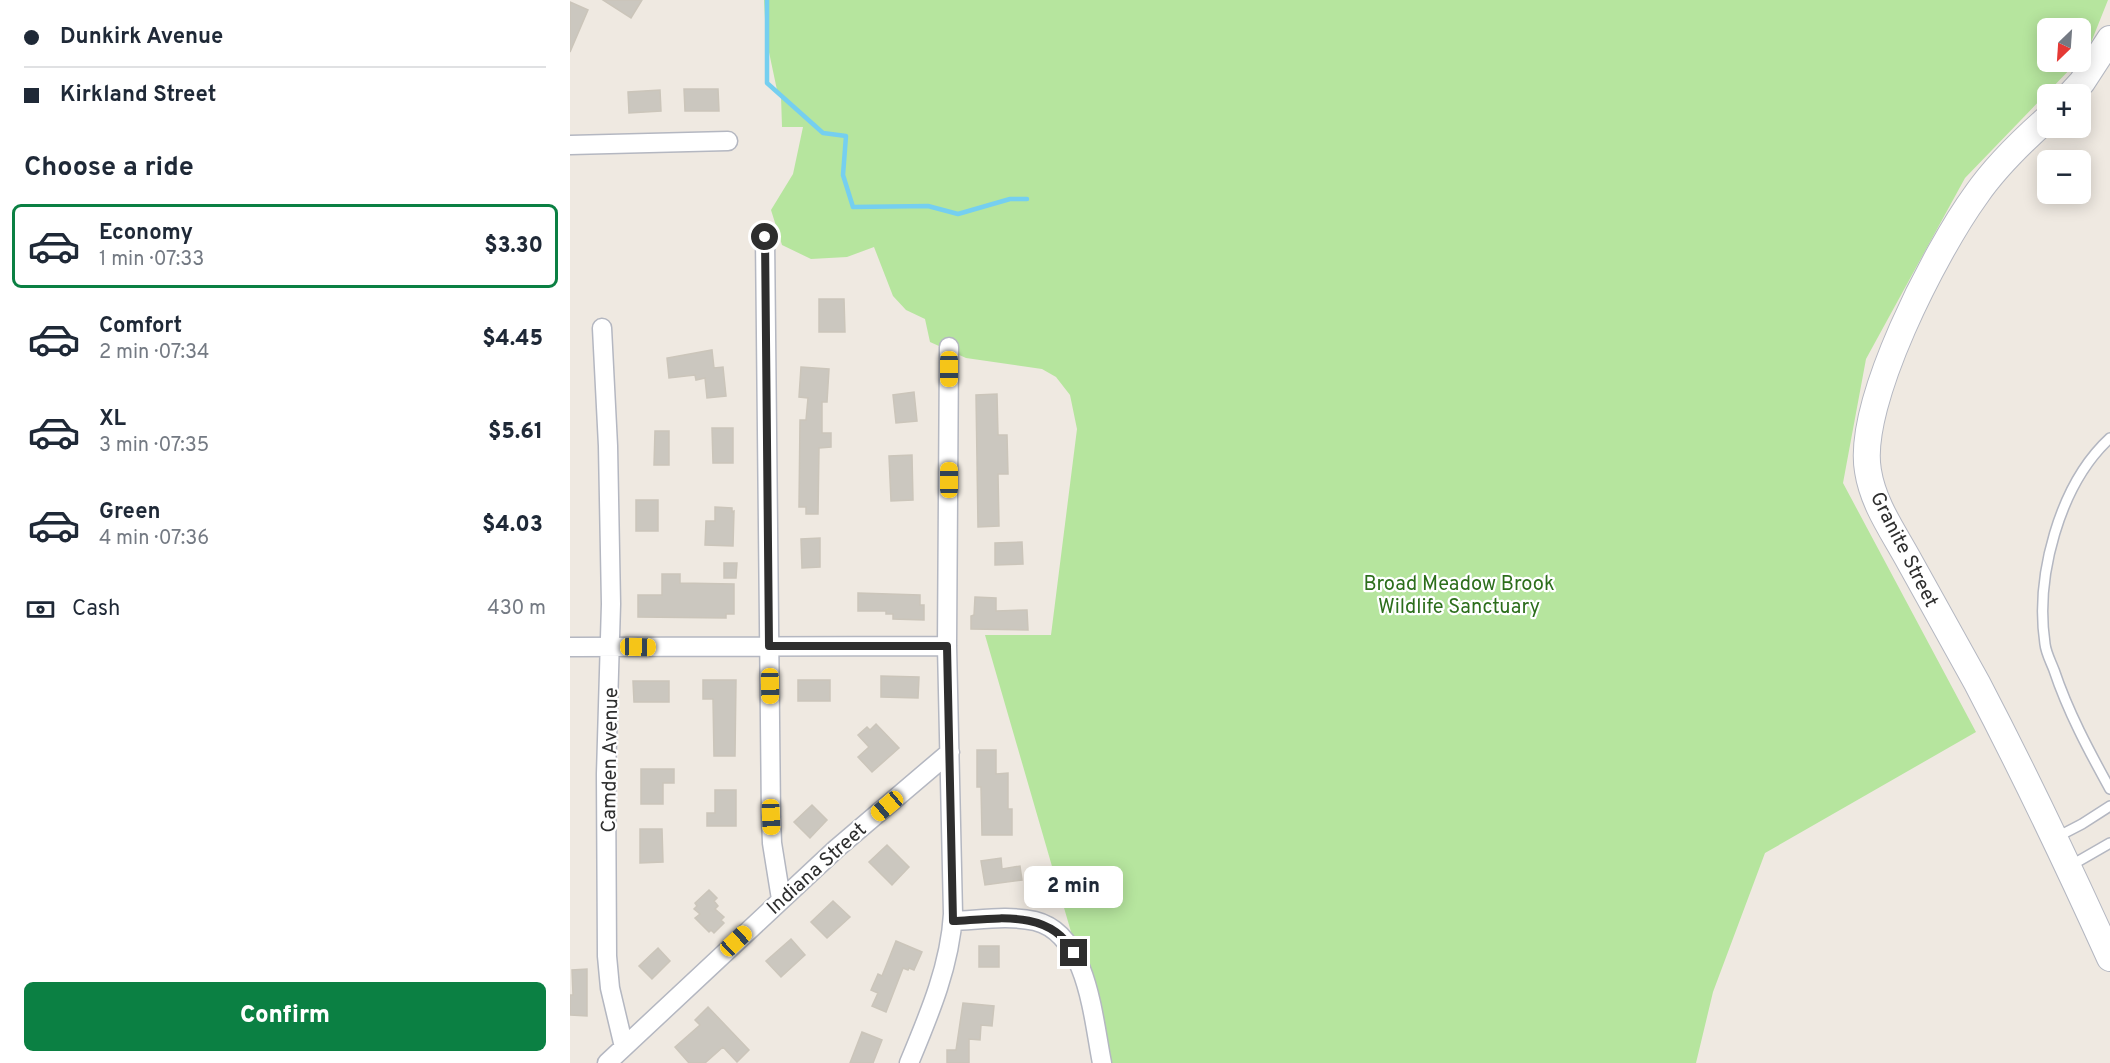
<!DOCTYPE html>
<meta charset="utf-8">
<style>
:root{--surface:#fff;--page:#f6f6f7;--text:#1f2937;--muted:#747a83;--line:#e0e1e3;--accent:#0b8043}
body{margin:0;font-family:Overpass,sans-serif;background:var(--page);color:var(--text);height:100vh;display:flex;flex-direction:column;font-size:22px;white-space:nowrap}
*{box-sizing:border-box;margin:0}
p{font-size:20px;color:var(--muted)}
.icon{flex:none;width:33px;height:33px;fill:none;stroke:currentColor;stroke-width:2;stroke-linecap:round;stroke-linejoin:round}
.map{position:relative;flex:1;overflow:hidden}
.sheet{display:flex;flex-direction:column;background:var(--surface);width:570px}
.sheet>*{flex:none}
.top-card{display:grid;align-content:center;height:132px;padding:0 24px;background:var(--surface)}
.needle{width:39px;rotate:205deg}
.controls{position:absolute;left:1467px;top:18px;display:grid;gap:12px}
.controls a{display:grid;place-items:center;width:54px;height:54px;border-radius:9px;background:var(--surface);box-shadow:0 3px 15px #0003;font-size:30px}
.end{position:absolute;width:27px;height:27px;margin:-14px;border:8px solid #2e2e2e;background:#fff;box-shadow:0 0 0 3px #fff}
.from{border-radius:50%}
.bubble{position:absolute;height:42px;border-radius:9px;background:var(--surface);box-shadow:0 3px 15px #0003;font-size:20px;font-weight:800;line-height:42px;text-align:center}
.car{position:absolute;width:18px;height:36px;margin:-18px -9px;border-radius:8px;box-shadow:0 0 4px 2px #0007;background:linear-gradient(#f5c518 24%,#345 0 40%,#f5c518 0 76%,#345 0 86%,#f5c518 0)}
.top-card b{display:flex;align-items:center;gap:21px;height:57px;font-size:22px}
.top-card b+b{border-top:2px solid var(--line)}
.top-card i{width:15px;height:15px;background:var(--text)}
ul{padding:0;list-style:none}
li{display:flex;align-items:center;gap:18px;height:84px;margin:0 12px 9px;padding:0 12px;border:3px solid transparent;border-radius:9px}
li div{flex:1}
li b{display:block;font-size:22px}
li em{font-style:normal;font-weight:800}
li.current{border-color:var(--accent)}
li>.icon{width:54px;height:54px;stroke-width:1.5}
h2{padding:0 24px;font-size:27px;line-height:72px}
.pay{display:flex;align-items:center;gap:15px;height:66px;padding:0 24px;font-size:22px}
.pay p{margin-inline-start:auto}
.primary-button{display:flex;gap:12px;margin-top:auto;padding:12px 24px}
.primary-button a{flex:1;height:69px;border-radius:9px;background:var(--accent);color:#fff;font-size:24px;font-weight:800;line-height:69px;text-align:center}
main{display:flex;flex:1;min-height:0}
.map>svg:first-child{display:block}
.green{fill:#b6e59e}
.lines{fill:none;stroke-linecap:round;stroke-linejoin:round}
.stream{stroke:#75cff0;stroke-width:4.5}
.building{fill:#cbc7bf;stroke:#cbc5ba;stroke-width:1.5}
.lane-casing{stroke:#b4b7c1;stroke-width:12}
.street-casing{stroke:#b4b7c1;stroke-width:21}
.secondary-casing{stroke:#b4b7c1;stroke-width:28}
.lane{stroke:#fff;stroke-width:9}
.street{stroke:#fff;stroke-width:18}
.secondary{stroke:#fff;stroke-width:26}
.route{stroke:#2e2e2e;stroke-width:8}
.labels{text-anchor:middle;stroke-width:4.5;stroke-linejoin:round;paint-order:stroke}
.street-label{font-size:20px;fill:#2e2e2e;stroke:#fff}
.park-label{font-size:20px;fill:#2c6e1b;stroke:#fff}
</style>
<main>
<section class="sheet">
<div class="top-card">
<b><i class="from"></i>Dunkirk Avenue</b>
<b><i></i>Kirkland Street</b>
</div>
<h2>Choose a ride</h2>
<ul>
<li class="current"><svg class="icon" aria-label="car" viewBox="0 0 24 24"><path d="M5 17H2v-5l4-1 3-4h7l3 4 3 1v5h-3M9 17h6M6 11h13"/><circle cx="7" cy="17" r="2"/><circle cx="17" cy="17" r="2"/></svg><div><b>Economy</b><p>1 min · 07:33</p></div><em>$3.30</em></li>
<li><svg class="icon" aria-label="car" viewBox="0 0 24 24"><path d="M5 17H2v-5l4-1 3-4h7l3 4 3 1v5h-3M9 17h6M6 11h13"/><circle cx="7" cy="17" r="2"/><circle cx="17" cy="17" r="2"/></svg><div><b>Comfort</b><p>2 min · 07:34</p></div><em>$4.45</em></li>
<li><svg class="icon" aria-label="car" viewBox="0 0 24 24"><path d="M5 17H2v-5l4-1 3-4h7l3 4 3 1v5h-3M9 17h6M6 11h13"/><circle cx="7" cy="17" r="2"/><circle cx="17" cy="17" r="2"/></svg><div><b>XL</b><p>3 min · 07:35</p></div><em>$5.61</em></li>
<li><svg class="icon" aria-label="car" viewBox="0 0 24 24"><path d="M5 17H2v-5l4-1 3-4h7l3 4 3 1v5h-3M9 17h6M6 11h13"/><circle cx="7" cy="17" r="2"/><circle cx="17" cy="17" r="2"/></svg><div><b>Green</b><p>4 min · 07:36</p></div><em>$4.03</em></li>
</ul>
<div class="pay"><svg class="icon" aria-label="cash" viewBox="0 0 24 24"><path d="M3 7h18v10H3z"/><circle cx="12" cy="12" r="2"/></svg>Cash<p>430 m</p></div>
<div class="primary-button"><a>Confirm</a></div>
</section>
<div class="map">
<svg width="1540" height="1063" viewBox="0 0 1540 1063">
<rect width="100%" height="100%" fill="#efe9e1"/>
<path class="green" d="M 194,0 L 1538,0 L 1518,50 L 1511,58 L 1510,28 L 1478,28 L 1478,62 L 1507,62 L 1395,178 L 1296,359 L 1273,483 L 1406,732 L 1195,853 L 1143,992 L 1126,1063 L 539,1063 L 415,635 L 481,635 L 507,429 L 500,395 L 486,377 L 472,369 L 396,358 L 360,342 L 355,319 L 336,310 L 323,296 L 304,247 L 277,257 L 241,259 L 212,245 L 201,210 L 223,174 L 233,127 L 212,127 L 211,96 L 207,90 L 196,38 Z"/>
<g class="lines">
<path class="stream" d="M 197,0 L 197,83 L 253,133 L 276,136 L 273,175 L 283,207 L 358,206 L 388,214 L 440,199 L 457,199"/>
</g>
<path class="building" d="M 33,0 L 72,0 L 61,18 Z
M 0,2 L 18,10 L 0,52 Z
M 114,89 L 148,89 L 149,111 L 115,111 Z
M 90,90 L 91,111 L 59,113 L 58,92 Z
M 249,299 L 274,299 L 275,332 L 249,332 Z
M 142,350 L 144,368 L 153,367 L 156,396 L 137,398 L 135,378 L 126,380 L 125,375 L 99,378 L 97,358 Z
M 231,367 L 259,369 L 257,402 L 252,402 L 252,433 L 261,433 L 261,447 L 249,448 L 248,514 L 236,514 L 236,507 L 229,507 L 230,420 L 236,420 L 238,398 L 229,397 Z
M 344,392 L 347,421 L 326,423 L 323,395 Z
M 427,394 L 428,435 L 437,435 L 438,474 L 428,474 L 429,526 L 408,527 L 406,395 Z
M 142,428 L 163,428 L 163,463 L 143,463 Z
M 85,431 L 99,431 L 99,465 L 84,465 Z
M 342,455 L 343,500 L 321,501 L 319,456 Z
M 66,500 L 88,500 L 88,531 L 66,531 Z
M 145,507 L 162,508 L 162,512 L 164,511 L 163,546 L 135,545 L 136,521 L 145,521 Z
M 250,538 L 250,567 L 232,568 L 231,539 Z
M 452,542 L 453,564 L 425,565 L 425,543 Z
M 154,563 L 167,563 L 166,578 L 154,578 Z
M 92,574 L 110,574 L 110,583 L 164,584 L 164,614 L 156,614 L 156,618 L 68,617 L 68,595 L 92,595 Z
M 288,593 L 350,595 L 350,605 L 354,605 L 354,620 L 323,619 L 323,614 L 316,614 L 316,611 L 288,611 Z
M 405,597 L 426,598 L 426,611 L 457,610 L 458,630 L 401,629 L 401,616 L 404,615 Z
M 311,676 L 349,677 L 348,698 L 311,697 Z
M 133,680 L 166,680 L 165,756 L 144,756 L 143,699 L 133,699 Z
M 228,680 L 260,680 L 260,701 L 228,701 Z
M 63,681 L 99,681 L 99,702 L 64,702 Z
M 306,724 L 329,748 L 302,772 L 288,757 L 299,747 L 288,735 L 297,727 L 300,730 Z
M 407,750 L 426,750 L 426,774 L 438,773 L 438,809 L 442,809 L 442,835 L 412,835 L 411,787 L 407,787 Z
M 71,769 L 104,769 L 104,783 L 93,783 L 93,804 L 71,804 Z
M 145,790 L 166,790 L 166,826 L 137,826 L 137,813 L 145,813 Z
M 242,805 L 257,820 L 240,838 L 224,822 Z
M 70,829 L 92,829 L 93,862 L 70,863 Z
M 317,845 L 339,867 L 322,885 L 299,862 Z
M 431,858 L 432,869 L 450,866 L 452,880 L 415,885 L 411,861 Z
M 139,890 L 147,898 L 144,901 L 148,906 L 145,909 L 154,917 L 151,920 L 154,923 L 144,933 L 141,930 L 139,932 L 125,918 L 130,914 L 124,909 L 127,906 L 125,903 Z
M 263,901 L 280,917 L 257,938 L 241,922 Z
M 221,939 L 235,955 L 211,977 L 196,961 Z
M 326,941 L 352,952 L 344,970 L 339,968 L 338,970 L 333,968 L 316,1012 L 302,1006 L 308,993 L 301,990 L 308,974 L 312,976 Z
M 409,946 L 429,946 L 429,967 L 409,967 Z
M 88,948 L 100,961 L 82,979 L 69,966 Z
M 17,969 L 17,1016 L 0,1015 L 0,995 L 3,995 L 2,970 Z
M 393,1003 L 424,1006 L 422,1026 L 411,1025 L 410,1040 L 399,1039 L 399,1063 L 377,1063 L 377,1050 L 386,1050 Z
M 138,1007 L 179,1050 L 167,1062 L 153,1047 L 135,1063 L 119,1063 L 105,1047 L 130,1025 L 125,1020 Z
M 292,1032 L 312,1040 L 303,1063 L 280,1063 Z"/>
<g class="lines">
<g class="lane-casing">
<path id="lane" d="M 1540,438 C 1489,485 1465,577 1475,644 C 1476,653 1481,662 1484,670 C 1498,712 1519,751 1540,789
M 1485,838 L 1512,824 L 1540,806
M 1500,866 L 1540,843"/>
</g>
<g class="street-casing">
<path id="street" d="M 0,145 L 158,141
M 195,237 L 201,817 L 202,843 L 211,899
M 32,328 L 38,446 L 41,604 L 36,774 L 37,956 L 40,988 L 54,1047
M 0,647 L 377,646
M 383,921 C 409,920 439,915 465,921 C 518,934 523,1019 532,1063
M 37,1063 L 266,849 L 380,752
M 339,1063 C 359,1015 380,966 383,914 L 377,646 L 379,347"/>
</g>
<g class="secondary-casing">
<path id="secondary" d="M 1501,94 L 1512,82 L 1540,39
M 1478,118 C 1452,141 1426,166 1406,195 C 1366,250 1286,404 1298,471 C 1303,503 1322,530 1337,557 C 1360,599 1384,641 1407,683 C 1454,773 1498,865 1540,958"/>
</g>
<use href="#lane" class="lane"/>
<use href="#street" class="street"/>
<use href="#secondary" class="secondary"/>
</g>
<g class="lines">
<path class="route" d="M 195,237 L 199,646 L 377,646 L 383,921 C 425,919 480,908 504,953"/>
</g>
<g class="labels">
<g class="street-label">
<text transform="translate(1335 549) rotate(63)" y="7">Granite Street</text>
<text transform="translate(39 760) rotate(-89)" y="7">Camden Avenue</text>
<text transform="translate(246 868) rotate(-42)" y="7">Indiana Street</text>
</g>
<g class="park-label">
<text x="889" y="590">Broad Meadow Brook<tspan x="889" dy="23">Wildlife Sanctuary</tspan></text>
</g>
</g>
</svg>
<div class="controls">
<a><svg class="needle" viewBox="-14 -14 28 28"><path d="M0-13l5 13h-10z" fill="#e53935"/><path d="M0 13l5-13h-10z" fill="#747a83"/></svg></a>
<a>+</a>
<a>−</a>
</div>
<i class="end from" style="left:195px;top:237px"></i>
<i class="end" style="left:504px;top:953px"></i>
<div class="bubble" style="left:454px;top:866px;width:99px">2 min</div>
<i class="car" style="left:379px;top:369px;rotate:180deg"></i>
<i class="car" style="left:379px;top:480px;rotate:0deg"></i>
<i class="car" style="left:68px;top:647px;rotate:91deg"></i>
<i class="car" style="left:200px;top:686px;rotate:179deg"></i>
<i class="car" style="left:317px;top:806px;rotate:230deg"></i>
<i class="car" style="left:201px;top:817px;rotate:178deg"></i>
<i class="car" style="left:166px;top:941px;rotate:47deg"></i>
</div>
</main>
